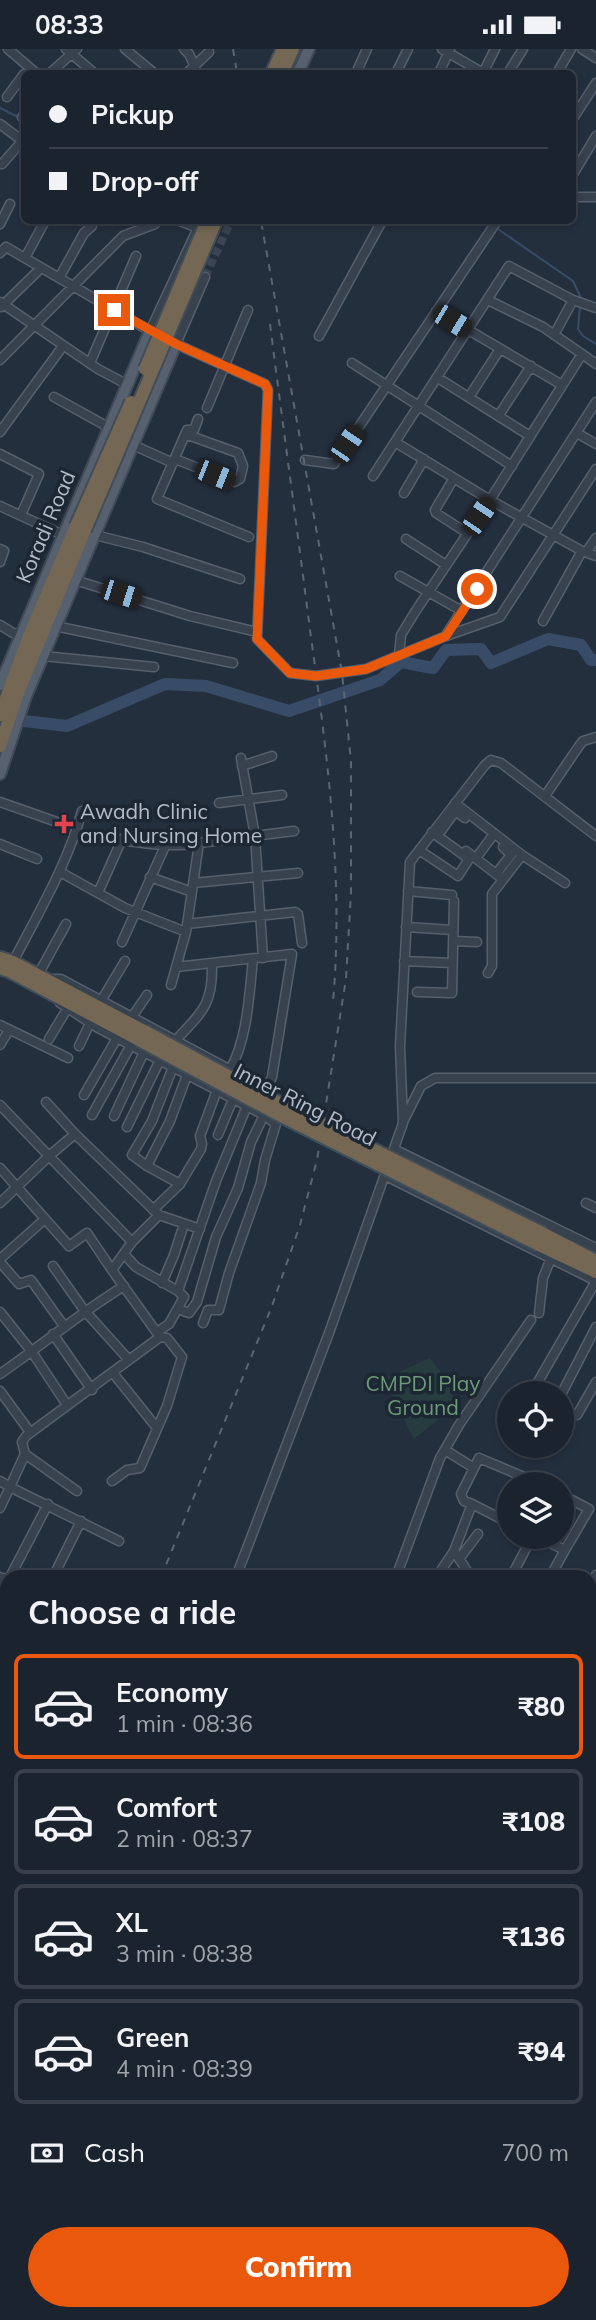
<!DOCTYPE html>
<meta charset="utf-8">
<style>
:root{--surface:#1b232e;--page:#242b36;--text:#f1f3f6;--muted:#a0a4aa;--line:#39404a;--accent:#ea580c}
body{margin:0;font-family:Mulish,sans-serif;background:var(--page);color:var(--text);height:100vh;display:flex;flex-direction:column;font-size:26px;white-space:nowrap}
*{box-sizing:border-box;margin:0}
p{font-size:23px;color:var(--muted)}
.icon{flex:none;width:38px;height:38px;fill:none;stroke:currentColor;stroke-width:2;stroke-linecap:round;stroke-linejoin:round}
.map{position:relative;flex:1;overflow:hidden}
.sheet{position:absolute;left:0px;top:1521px;width:597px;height:751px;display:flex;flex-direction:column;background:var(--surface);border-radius:21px 21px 0 0;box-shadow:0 4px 10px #0003,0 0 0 2px var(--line)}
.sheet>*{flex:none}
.hud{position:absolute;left:21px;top:21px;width:555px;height:154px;border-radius:10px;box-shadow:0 4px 10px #0003,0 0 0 2px var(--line);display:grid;align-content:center;height:154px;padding:0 28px;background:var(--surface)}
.fabs{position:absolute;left:497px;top:1332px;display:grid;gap:14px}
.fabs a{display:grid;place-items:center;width:77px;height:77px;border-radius:50%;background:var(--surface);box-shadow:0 4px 10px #0003,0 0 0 2px var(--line);font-size:35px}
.end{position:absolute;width:32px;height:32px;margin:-16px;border:9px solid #ea580c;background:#fff;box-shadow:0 0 0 4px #fff}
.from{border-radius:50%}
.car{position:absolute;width:21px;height:42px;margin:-21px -10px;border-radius:9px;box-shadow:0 0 5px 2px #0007;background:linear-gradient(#222 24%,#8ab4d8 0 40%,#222 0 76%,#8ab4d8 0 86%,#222 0)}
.hud b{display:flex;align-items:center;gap:24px;height:66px;font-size:26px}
.hud b+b{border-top:2px solid var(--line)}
.hud i{width:18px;height:18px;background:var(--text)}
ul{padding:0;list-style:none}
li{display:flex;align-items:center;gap:21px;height:105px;margin:0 14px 10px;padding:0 14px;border:4px solid var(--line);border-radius:10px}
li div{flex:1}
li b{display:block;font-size:26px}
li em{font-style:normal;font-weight:800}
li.selected{border-color:var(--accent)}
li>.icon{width:63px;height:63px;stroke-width:1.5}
h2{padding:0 28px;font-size:32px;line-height:84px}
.pay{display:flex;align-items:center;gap:18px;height:77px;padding:0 28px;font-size:26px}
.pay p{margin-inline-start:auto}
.cta{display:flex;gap:14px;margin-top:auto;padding:14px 28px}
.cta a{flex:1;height:80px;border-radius:42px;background:var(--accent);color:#fff;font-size:28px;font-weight:800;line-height:80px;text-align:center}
.status{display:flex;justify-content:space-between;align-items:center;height:49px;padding:0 35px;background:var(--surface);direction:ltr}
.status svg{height:19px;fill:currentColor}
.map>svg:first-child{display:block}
.green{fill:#263c3f}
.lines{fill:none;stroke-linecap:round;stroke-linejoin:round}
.stream{stroke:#394c67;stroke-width:2}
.river{stroke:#394c67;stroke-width:12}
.minor-tunnel{stroke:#3a4453;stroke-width:8;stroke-dasharray:8 4;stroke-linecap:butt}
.minor-casing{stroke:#565f6c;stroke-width:11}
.major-casing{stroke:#414a57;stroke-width:14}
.highway-casing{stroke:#434c59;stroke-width:16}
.minor{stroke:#38414e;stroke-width:8}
.major{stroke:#56606e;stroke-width:10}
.highway{stroke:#746855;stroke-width:12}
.rail{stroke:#5a6575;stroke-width:2;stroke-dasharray:7 7;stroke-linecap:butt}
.highway-bridge-casing{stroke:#434c59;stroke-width:16;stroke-linecap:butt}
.highway-bridge{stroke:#746855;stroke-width:12}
.route{stroke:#ea580c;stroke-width:9}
.health-dot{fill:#e0444e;stroke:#1d2633;stroke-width:2.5}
.labels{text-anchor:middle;stroke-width:7;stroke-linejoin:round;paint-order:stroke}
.street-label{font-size:21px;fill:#b4bcc9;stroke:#1d2633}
.poi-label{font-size:21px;fill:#b4bcc9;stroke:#1d2633;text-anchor:start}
.park-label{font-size:21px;fill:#6b9a76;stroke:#1d2633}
</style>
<div class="status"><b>08:33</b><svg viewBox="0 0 49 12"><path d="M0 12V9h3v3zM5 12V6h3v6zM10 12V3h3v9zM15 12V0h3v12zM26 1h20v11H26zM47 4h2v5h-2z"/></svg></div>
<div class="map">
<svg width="596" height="2271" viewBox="0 0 596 2271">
<rect width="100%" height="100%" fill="#242f3e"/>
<path class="green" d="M 430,1309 L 443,1326 L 458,1354 L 414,1390 L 384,1330 Z
M 145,2265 L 219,2264 L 221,2265 L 219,2271 L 143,2271 Z"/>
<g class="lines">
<path class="stream" d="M 0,59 L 18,68
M 495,178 L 573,232 L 581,249
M 580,258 L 578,280 L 583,287 L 596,295"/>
<path class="river" d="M 7,670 L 67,677 L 165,635 L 206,637 L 289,662 L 380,631 L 401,613 L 433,619 L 446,601 L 481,600 L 491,614 L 548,590 L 581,596 L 591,611 L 596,611"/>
<path class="minor-tunnel" d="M 205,228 L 231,172"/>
<g class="minor-casing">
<path id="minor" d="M 8,0 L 36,24
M 66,0 L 94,24
M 125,0 L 154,24
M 184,0 L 189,5 L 195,18
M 442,0 L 483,24
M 582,0 L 596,9
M 50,24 L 77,0
M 187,24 L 209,3
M 356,24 L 367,0
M 396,24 L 408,0
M 439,24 L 450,0
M 483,24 L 495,0
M 508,24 L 523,0
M 557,24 L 571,0
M 7,48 L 24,25
M 22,68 L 24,69
M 572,71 L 596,34
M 0,75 L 24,93
M 2,115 L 23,91
M 572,127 L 596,87
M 572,148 L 596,148
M 180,172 L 198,179
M 0,175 L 10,155
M 0,204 L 6,198 L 150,282 L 196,183
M 25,209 L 45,172
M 205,228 L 176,295 L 265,335 L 268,341 L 257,590 L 290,624 L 316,627 L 366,620 L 446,587 L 500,568 L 596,420
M 59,229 L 84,184 L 92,177
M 488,251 L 543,278 L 582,305
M 0,253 L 98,320 L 128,336
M 1,258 L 41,219
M 436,262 L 562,336
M 554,286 L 573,251
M 319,287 L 382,172
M 0,311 L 123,187 L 155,175 L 157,172
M 90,314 L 136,207
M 352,314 L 512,417
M 438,329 L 530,387
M 54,348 L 108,378
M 469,348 L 500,300
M 207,359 L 248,261
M 499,366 L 531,317
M 198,370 L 194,381 L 187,381 L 157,450 L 249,488
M 0,383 L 63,297
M 577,384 L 596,395
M 395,393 L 490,451 L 582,502 L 596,507
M 133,396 L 173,414
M 0,405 L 39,425 L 21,466
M 175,410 L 234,433 L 240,430 L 243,417 L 238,404 L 185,385
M 305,411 L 334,415 L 497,172
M 373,427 L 509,217 L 573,251 L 596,259
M 454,429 L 435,461 L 436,464 L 467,484
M 404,444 L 424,410
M 0,457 L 67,488
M 91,485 L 143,498 L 240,530
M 406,490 L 446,516
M 0,500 L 4,502 L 0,513
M 587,502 L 596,489
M 400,527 L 462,562
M 75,531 L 190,567 L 257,583
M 543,572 L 582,502
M 0,576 L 13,584 L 22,585
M 55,577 L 233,614
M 446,586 L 596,353
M 399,605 L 401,586 L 415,563 L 490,451 L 582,305 L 596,315
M 43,607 L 154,618
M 241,709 L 255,787 L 263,909
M 242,717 L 272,707
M 545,747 L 579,697 L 583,692 L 596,688
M 0,753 L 57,773
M 219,754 L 282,746
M 455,754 L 522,806 L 565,834
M 441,782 L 454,764 L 458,764 L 465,769
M 76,784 C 115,789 160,801 199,794
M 0,795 L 37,810
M 419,801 L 458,827 L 469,810 L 432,783
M 466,802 L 500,828
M 476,809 L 494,785
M 60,823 L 125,859 L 186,883
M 496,825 L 511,806 L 503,798
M 150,828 L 192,843
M 193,834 L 298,824
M 408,842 L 452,846
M 98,844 L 122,790
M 187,875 L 295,863 L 298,865 L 302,894
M 406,878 L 453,881
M 453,892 L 477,893
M 122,893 L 166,795
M 404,912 L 452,914
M 12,915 C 38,864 67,817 82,762
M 488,924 L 492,917 L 492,845 L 522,806
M 38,926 L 66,875
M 48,930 L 61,930 L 266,1040 L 272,1028 L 292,905 L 176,918
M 171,936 L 186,883 L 199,794 L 294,782
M 417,943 L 452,944 L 454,852
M 101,952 L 125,912
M 60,954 L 98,979 L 264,1066 L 276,1075 L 265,1111 L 261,1134 L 229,1224 L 219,1261 L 208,1261 L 203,1274
M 132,968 L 147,946
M 0,976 L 68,1009
M 49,990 L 67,960
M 175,992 C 202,963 213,956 212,915
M 0,996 L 9,981
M 79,997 L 90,974
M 173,1018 L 152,1072 L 132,1106 L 147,1117 L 170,1072 L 187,1026
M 230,1021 C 248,988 249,946 253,910
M 84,1046 L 117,989
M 46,1053 L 75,1085
M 0,1056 L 49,1107 L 75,1085 L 159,1166 L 132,1193
M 92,1066 L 131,996
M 114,1067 L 144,1003
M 404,1071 L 421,1037 L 435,1029 L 596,1029
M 127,1078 L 160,1011
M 218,1086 L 233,1050
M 394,1100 L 596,1199
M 147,1117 L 180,1135
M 0,1119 L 69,1197 L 87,1184 L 112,1221
M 386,1127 L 596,1232
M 0,1154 L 49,1107 L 132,1193 L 112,1221 L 160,1288 L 26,1387 L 22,1393 L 25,1405 L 10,1438 L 119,1492
M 586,1154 L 596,1159
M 153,1161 L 180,1135 L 201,1100 L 202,1095 L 200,1087 L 217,1041
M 159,1166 L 200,1180
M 124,1205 L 136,1218 L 178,1242 L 184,1248 L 169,1275 L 157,1283
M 0,1210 L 45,1170
M 0,1213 L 19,1235 L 31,1231 L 64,1277
M 53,1217 L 84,1261 L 129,1311
M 162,1234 L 174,1206 L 184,1175
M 178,1242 L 216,1132 L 247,1057
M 178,1260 L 189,1264 L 197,1253 L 216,1188 L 238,1139 L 251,1093 L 264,1066
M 0,1263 L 32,1303 L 67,1356
M 539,1264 L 543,1229 L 551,1209
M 53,1285 L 92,1341
M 113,1324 L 157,1379
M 0,1325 C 42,1296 80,1264 124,1237
M 535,1338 L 596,1232
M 0,1342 L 30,1383
M 562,1344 L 596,1278
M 577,1366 L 596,1333
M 445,1401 L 474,1419
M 25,1405 L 77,1442
M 0,1432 L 10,1438 L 0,1459
M 112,1432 L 127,1421 L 140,1419 L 167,1357 L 182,1308 L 167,1289 L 160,1288
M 562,1446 L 589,1460 L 565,1501
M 472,1455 L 464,1452 L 461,1445 L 479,1409 L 541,1435
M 537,1488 L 565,1501 L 550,1528
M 459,1510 L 478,1485
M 442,1520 L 454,1502
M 0,1528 L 7,1531
M 10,1528 L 48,1455
M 53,1528 L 81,1472
M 236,1528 L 329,1284 L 403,1074 L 400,997 L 410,813 L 485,716 L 491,711 L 501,714 L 596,787
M 396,1528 L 440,1409 L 459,1376 L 531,1271
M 471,1528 L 454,1502 L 472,1455 L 509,1474
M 511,1528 L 532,1488
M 590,1538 L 596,1526
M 590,1587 L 596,1589
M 0,1588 L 7,1590
M 0,1608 L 7,1595
M 590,1642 L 596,1631
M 2,1660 L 7,1661
M 0,1728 L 7,1697
M 590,1738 L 596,1727
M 590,1766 L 596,1769
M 590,1797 L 596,1789
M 590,1871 L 596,1862
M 590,1924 L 596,1918
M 590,1984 L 596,1978
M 590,2025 L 596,2022
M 0,2066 L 7,2047
M 0,2073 L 7,2079
M 590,2077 L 596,2087
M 590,2139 L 596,2148
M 590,2213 L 596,2208
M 319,2264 L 325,2271
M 385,2264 L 390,2271
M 441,2264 L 446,2271
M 562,2264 L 567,2271
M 90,2267 L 105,2271
M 138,2271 L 140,2264
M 222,2271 L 225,2264
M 265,2271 L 268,2264
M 509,2271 L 518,2264"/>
</g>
<g class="major-casing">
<path id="major" d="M 298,24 L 309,0
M 0,636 L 150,282 L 176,295 L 26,647 L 0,725"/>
</g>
<g class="highway-casing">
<path id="highway" d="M 272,24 L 283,0
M 282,24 L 293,0
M 0,666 L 29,587 L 76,477
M 0,697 L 18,644 L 85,481
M 0,909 L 13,913 L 144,982
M 0,919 L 9,922 L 139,991
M 544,1185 L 596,1212
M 539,1196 L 596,1223"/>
</g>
<use href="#minor" class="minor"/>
<use href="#major" class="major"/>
<use href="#highway" class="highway"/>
<path class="rail" d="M 233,0 L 237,24
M 270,275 C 283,377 297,479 310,581 C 327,705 344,828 333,953
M 161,1528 L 272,1257 L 300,1176 L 317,1111 L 346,930 L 351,844 L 351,712 L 342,624 L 261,172
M 0,1899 L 7,1882
M 0,1918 L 7,1901"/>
<g class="highway-bridge-casing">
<path id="highway-bridge" d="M 145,320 L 207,172
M 76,477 L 131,353
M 85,481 L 216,172
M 144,982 L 265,1047 L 544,1185
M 139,991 L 281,1067 L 539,1196"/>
</g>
<use href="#highway-bridge" class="highway-bridge"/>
</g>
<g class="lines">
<path class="route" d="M 114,261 L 176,295 L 265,335 L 268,341 L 267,365 L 257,590 L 290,624 L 316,627 L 366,620 L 446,587 L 477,540"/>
</g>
<path class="health-dot" d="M60.5 764.5h7v7h7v7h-7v7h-7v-7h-7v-7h7z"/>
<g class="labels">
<g class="street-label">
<text transform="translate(46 478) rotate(-67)" y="7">Koradi Road</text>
<text transform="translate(305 1056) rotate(27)" y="7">Inner Ring Road</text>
</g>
<g class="poi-label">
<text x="80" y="770">Awadh Clinic<tspan x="80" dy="24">and Nursing Home</tspan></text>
</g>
<g class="park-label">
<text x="423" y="1342">CMPDI Play<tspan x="423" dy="24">Ground</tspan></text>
</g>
</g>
</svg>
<div class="fabs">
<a><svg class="icon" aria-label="locate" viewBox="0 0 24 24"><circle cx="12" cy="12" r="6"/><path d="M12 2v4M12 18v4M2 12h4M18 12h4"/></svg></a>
<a><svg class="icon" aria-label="layers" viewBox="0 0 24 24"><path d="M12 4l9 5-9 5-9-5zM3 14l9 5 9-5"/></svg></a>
</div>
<i class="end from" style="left:477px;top:540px"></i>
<i class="end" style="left:114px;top:261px"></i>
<i class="car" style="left:452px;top:272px;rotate:121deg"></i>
<i class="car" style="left:347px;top:395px;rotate:34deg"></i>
<i class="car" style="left:215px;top:426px;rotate:112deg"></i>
<i class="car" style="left:479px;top:467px;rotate:34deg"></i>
<i class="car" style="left:121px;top:545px;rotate:108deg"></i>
<div class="hud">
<b><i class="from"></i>Pickup</b>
<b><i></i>Drop-off</b>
</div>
<section class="sheet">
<h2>Choose a ride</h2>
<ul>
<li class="selected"><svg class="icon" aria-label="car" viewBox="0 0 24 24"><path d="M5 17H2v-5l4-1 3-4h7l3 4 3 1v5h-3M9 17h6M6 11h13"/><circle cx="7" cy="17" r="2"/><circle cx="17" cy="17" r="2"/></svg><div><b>Economy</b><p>1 min · 08:36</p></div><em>₹80</em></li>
<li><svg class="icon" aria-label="car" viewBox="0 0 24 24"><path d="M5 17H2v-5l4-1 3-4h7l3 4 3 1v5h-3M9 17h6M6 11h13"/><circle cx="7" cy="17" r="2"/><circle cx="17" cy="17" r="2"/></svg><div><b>Comfort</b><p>2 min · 08:37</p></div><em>₹108</em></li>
<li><svg class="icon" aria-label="car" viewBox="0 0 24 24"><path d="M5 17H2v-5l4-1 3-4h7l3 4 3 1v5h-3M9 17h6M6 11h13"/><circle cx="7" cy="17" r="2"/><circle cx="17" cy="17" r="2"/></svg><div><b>XL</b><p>3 min · 08:38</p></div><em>₹136</em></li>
<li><svg class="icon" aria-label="car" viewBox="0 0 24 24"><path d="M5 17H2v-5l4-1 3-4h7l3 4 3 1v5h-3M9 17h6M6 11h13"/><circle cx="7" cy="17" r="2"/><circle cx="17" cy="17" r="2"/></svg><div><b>Green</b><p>4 min · 08:39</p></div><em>₹94</em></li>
</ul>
<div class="pay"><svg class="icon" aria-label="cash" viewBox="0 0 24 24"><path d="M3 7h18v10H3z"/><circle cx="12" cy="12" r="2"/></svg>Cash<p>700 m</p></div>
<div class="cta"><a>Confirm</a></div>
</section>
</div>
